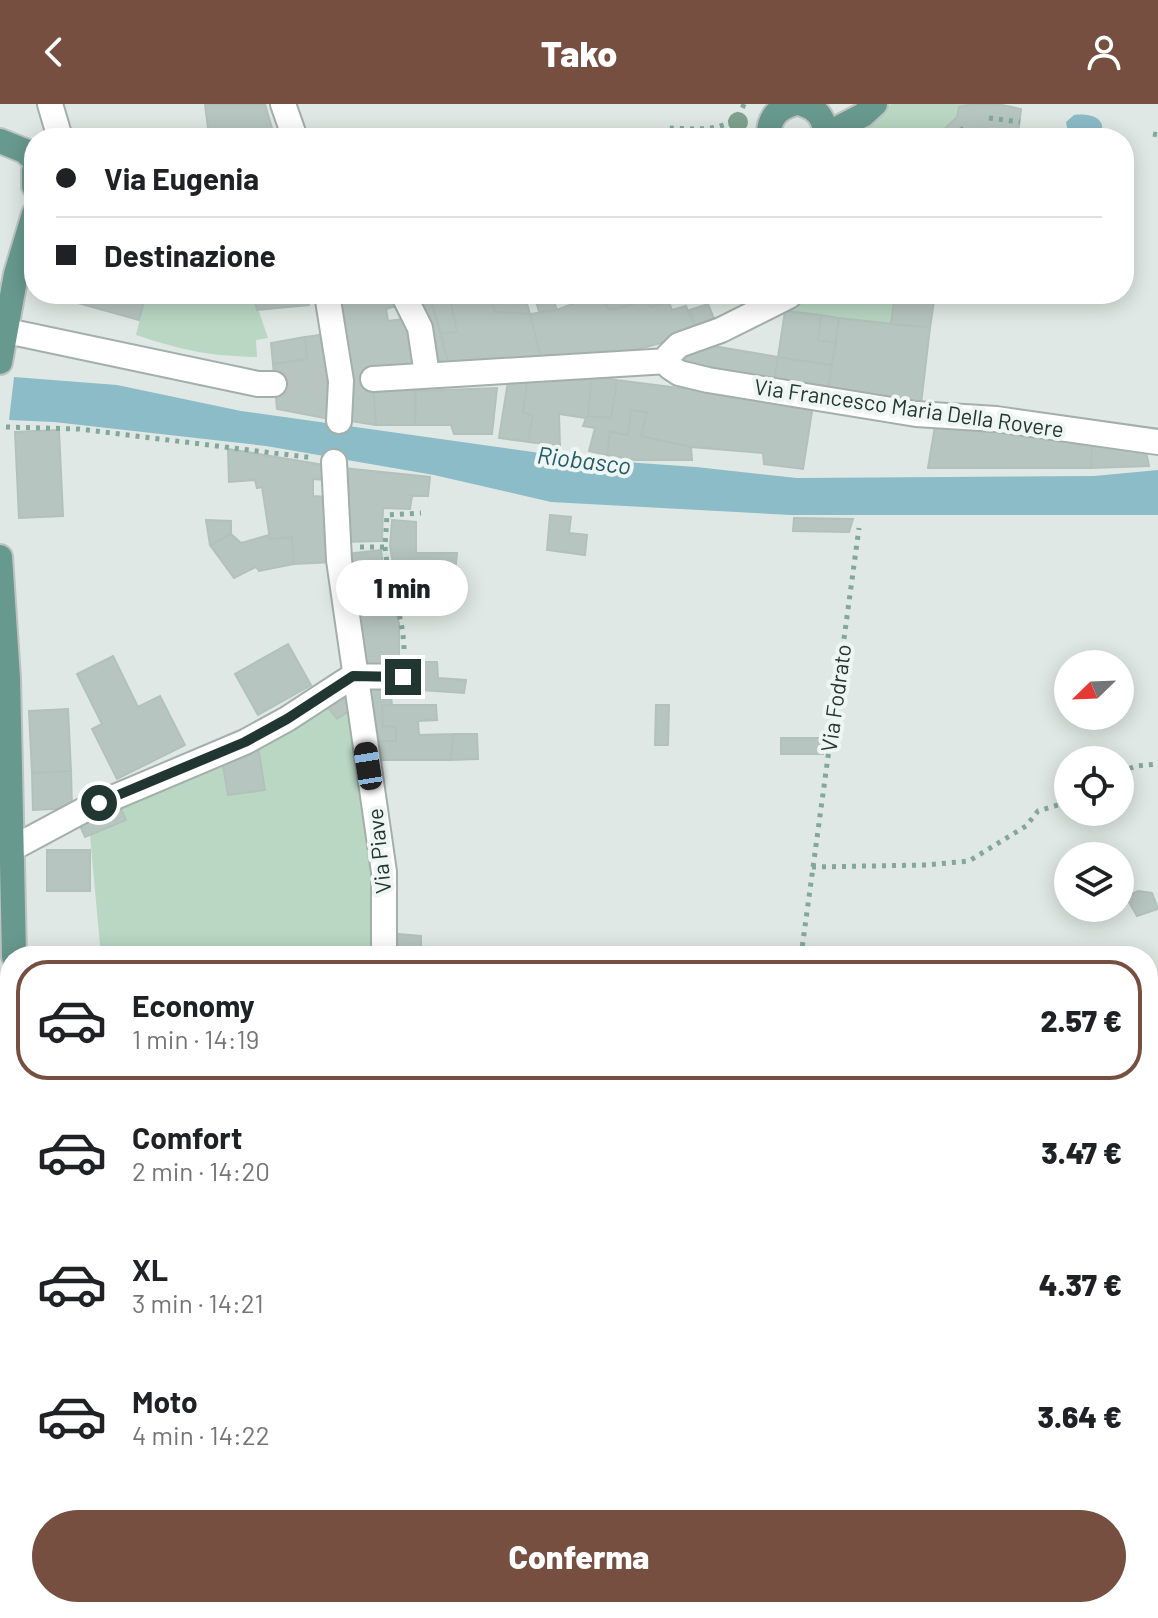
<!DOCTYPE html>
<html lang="it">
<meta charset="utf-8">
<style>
:root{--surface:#fff;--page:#f6f6f6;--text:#202124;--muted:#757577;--line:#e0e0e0;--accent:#774f40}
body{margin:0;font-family:Barlow,sans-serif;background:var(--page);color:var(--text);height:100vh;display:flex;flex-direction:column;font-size:30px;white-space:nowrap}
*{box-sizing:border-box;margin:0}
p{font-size:26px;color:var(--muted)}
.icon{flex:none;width:44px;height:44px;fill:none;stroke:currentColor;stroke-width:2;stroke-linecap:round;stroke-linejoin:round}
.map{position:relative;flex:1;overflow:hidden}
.details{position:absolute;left:0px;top:842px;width:1158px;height:672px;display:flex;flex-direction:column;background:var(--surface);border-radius:32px 32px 0 0;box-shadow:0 4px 20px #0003}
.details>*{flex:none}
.hud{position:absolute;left:24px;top:24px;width:1110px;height:176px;border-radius:32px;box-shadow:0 4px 20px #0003;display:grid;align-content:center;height:176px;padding:0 32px;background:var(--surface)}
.needle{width:52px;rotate:247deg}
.buttons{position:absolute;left:1054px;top:546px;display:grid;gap:16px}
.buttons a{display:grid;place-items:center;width:80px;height:80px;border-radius:50%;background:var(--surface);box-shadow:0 4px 20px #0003;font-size:40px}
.end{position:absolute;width:36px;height:36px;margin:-18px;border:10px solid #223631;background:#fff;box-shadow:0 0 0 4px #fff}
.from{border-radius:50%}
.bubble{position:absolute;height:56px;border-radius:28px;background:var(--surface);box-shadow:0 4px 20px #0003;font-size:26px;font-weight:800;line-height:56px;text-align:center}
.car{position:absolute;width:24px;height:48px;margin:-24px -12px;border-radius:10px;box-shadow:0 0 6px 2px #0007;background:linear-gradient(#222 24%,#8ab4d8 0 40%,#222 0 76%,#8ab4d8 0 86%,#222 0)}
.hud b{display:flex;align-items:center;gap:28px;height:76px;font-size:30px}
.hud b+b{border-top:2px solid var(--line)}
.hud i{width:20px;height:20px;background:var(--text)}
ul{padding:14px 0 0;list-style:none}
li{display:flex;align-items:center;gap:24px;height:120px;margin:0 16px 12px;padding:0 16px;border:4px solid transparent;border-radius:32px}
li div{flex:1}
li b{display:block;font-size:30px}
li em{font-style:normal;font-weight:800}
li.on{border-color:var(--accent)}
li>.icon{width:72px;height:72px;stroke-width:1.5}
.primary-button{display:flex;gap:16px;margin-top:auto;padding:16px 32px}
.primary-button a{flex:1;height:92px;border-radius:48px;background:var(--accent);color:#fff;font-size:32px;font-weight:800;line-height:92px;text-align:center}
header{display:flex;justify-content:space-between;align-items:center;height:104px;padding:0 32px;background:var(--accent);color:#fff;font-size:36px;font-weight:800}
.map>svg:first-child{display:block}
.green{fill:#b9d7c3}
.water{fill:#8cbcc8}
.building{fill:#b7c5c0;stroke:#b2c1bb;stroke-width:2}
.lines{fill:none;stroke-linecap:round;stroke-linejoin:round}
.minor-tunnel{stroke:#b9c4c0;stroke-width:24;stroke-dasharray:24 12;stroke-linecap:butt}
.minor-casing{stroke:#a3afab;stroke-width:28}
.major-casing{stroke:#bdc3c1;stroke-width:28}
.path{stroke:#82a89e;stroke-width:5;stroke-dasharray:4 6;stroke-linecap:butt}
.minor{stroke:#fff;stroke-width:24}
.major{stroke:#68998e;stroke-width:24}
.tree{fill:#7fa28e}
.route{stroke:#223631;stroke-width:10}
.labels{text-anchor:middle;stroke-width:8;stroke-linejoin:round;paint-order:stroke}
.street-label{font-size:22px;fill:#223631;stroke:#eef5f2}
.water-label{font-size:24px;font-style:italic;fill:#235b6a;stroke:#eef5f2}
</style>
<header><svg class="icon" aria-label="back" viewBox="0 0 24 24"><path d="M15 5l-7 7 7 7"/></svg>Tako<svg class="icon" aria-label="person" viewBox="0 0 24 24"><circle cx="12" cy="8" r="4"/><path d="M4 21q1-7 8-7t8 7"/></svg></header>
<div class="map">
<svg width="1158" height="1514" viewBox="0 0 1158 1514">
<rect width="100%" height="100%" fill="#dfe8e4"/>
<path class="green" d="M 891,0 L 972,0 L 959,3 L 957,13 L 935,34 L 849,34 Z
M 146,190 L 253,190 L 268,234 L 256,236 L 257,253 C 208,252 182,246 136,231 Z
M 799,190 L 895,190 L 891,220 L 785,207 Z
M 326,601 L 337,614 L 352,605 L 377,769 L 376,852 L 101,852 L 90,731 L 126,716 L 120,703 L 258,643 Z
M 1158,1250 L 1158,1506 L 1148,1514 L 837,1514 L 849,1504 L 1148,1504 L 1148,1258 Z"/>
<path class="water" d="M 1074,11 C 1091,9 1109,14 1100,34 L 1069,34 L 1066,18 Z
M 14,273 L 117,281 L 241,307 L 582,355 L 696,363 L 797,374 L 1094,372 L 1158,366 L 1158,411 L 791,411 L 551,398 L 434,371 L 266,342 L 54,318 L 9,316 Z"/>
<path class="building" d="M 205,0 L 265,0 L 274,31 L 209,32 Z
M 972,0 L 997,0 L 1021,5 L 1018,30 L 983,24 L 973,34 L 935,34 L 957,13 L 959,3 Z
M 61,190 L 146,190 L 139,216 L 60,194 Z
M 253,190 L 307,190 L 309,201 L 257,206 Z
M 335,190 L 394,190 L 396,202 L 386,205 L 388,217 L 411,214 L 419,262 L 373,280 L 376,321 L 350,317 Z
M 409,190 L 429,190 L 448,258 L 434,259 Z
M 429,190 L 524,190 L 530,210 L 495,208 L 489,190 L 451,200 L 457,228 L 441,229 Z
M 489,190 L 495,208 L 530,210 L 541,255 L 448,258 L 441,229 L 457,228 L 451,200 Z
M 534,190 L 551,190 L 557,206 L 539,208 Z
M 578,190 L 622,190 L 629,202 L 609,206 L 601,193 L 580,197 Z
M 644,190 L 665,190 L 669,198 L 650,203 Z
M 895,190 L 935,190 L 930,224 L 891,220 Z
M 601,193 L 609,206 L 646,197 L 650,203 L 669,198 L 672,206 L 686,202 L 698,229 L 635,246 L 541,255 L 530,210 L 557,206 L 580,197 Z
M 708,200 L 717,222 L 698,229 L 690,206 Z
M 785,207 L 821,211 L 818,236 L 836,239 L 832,261 L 778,253 Z
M 821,211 L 839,214 L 836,239 L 818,236 Z
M 839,214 L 930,224 L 921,300 L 828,286 Z
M 326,230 L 335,316 L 277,305 L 273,260 L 307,255 L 305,233 Z
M 305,233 L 307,255 L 273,260 L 271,239 Z
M 701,240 L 778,253 L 774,278 L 683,258 L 684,243 Z
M 778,253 L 832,261 L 828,286 L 774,278 Z
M 509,271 L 528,271 L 523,309 L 533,311 L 528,338 L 499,334 Z
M 528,271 L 592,272 L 588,312 L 611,314 L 617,276 L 813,301 L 803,365 L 764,360 L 763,349 L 691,343 L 641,332 L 647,308 L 631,306 L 628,331 L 610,328 L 607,351 L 589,347 L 595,324 L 583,322 L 586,314 L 559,310 L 560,342 L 528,338 L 533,311 L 523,309 Z
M 592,272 L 617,276 L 611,314 L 588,312 Z
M 415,277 L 415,321 L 376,321 L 373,280 Z
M 497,284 L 492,330 L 454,330 L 451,321 L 415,321 L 416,287 Z
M 631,306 L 647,308 L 641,332 L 691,343 L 692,356 L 635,356 L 607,351 L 610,328 L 628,331 Z
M 936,316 L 1092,340 L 1091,364 L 928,364 Z
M 59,326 L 63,412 L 19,414 L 15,328 Z
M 1092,340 L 1146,348 L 1149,362 L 1091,364 Z
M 228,345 L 325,361 L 326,376 L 313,375 L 313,392 L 327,393 L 334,458 L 294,460 L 292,433 L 270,435 L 262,383 L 257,384 L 255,376 L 229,378 Z
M 343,364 L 430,373 L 428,392 L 412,392 L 410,405 L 383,404 L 382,437 L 342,438 Z
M 550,411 L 571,413 L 569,429 L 587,431 L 585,451 L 547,446 Z
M 794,414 L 853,415 L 849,428 L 793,427 Z
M 206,416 L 231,417 L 231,430 L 210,441 Z
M 392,416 L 416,418 L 416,449 L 457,449 L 455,469 L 395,471 L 390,442 Z
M 231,430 L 241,439 L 269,431 L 270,435 L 292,433 L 294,460 L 259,467 L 256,463 L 234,474 L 210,441 Z
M 381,446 L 388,507 L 394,506 L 399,519 L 399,563 L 359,563 L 347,450 Z
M 288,540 L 311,581 L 258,611 L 235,570 Z
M 113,552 L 138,603 L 160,592 L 185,641 L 117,675 L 92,625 L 102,620 L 77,570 Z
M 408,558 L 437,558 L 438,574 L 466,576 L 464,589 L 407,585 Z
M 360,582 L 390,583 L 392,602 L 382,601 L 383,622 L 396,623 L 396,637 L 372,637 Z
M 344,592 L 352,605 L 337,615 L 326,601 Z
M 382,601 L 436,601 L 437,616 L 418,617 L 419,631 L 453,630 L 451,656 L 374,656 L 372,637 L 396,637 L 396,623 L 383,622 Z
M 656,601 L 669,601 L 668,641 L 655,641 Z
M 68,605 L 71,667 L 32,669 L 29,607 Z
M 453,630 L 477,630 L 478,655 L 451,656 Z
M 781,634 L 823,634 L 823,650 L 781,650 Z
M 258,643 L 265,686 L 228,691 L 222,656 Z
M 71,667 L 72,704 L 33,706 L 32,669 Z
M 120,703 L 126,716 L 85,733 L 79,719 Z
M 47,746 L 90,746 L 90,787 L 47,787 Z
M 1138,787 L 1152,789 L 1158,805 L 1137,812 L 1126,793 Z
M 398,830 L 421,832 L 421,852 L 398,852 Z
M 10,1461 L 10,1504 L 19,1504 L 14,1514 L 0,1514 L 0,1479 Z"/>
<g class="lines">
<path class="minor-tunnel" d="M 274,280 L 334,277"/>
<g class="minor-casing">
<path id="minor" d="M 50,0 L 60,34
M 283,0 L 295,34
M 327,190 L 341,277 L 339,317
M 403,190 L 420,224 L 427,271
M 789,190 L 789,192 L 721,226 L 679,241 L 668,252 L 670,263 L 679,269 L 708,276 L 916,310 L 996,315 L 1158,338
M 7,227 L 258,280 L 274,280
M 373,275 L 668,257
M 334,358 L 339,456 L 384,768 L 384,852
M 353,572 L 403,573
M 0,751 L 84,706 L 245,638 L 287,615 L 353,572
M 0,1334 L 10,1354
M 164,1504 L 189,1514
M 243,1514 L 250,1504
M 322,1514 L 338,1504"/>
</g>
<g class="major-casing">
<path id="major" d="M 802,0 C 819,5 826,17 825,34
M 825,31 L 863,11 L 875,0
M 769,34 C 768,17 775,5 793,0
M 0,37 L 25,47 L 34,56
M 34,67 L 34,82
M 0,258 L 16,170 L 34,110
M 0,453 L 8,574 L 14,852
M 0,1457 L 10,1435"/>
</g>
<path class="path" d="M 989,14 L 1020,18
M 666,30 L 666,24 C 694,24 732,32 744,0
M 1153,30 L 1158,31
M 954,34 L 966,21
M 6,323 L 79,325 L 314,354
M 360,443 L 385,443 L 387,411 L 421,409
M 385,443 C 388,480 405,514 404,551
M 1120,668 L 1136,662 L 1158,660
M 812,763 L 926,761 L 969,757 L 1026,722 L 1038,707 L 1068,698
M 801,852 L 859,424
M 0,1114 L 10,1115"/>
<use href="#minor" class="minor"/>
<use href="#major" class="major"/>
</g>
<circle class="tree" cx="738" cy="18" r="10"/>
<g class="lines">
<path class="route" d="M 99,699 L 245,638 L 287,615 L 353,572 L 403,573"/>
</g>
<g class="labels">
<g class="street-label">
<text transform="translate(909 304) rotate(8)" y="8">Via Francesco Maria Della Rovere</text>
<text transform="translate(836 594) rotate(-82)" y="8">Via Fodrato</text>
<text transform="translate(379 747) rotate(-96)" y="8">Via Piave</text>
</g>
<g class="water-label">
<text transform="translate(584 357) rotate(7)" y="8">Riobasco</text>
</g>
</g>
</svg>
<div class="buttons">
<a><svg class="needle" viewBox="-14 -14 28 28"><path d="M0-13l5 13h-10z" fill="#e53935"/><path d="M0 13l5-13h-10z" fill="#757577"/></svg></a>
<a><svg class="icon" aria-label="locate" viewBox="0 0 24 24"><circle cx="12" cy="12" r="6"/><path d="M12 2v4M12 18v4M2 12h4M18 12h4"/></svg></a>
<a><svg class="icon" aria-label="layers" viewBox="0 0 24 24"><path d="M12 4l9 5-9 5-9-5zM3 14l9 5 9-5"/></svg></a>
</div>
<i class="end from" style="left:99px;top:699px"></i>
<i class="end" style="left:403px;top:573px"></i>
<div class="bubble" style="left:336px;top:456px;width:132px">1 min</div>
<i class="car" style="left:368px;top:662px;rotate:351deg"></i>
<div class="hud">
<b><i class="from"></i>Via Eugenia</b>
<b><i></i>Destinazione</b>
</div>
<section class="details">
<ul>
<li class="on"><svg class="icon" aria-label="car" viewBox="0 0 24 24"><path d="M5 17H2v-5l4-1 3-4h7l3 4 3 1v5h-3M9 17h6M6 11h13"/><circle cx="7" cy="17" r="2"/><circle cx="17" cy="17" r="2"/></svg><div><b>Economy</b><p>1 min · 14:19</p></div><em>2.57 €</em></li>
<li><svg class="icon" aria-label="car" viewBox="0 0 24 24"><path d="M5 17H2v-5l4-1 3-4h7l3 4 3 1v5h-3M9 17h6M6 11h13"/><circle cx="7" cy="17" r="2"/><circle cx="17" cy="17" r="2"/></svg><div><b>Comfort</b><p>2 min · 14:20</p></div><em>3.47 €</em></li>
<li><svg class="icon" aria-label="car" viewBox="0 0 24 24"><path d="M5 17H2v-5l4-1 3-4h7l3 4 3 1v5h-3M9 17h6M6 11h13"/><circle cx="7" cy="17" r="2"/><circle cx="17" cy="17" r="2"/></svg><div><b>XL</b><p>3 min · 14:21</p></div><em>4.37 €</em></li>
<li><svg class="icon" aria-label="car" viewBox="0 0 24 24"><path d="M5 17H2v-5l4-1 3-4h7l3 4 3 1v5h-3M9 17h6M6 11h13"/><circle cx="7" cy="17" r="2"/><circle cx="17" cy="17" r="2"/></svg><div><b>Moto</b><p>4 min · 14:22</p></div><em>3.64 €</em></li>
</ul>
<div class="primary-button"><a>Conferma</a></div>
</section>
</div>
